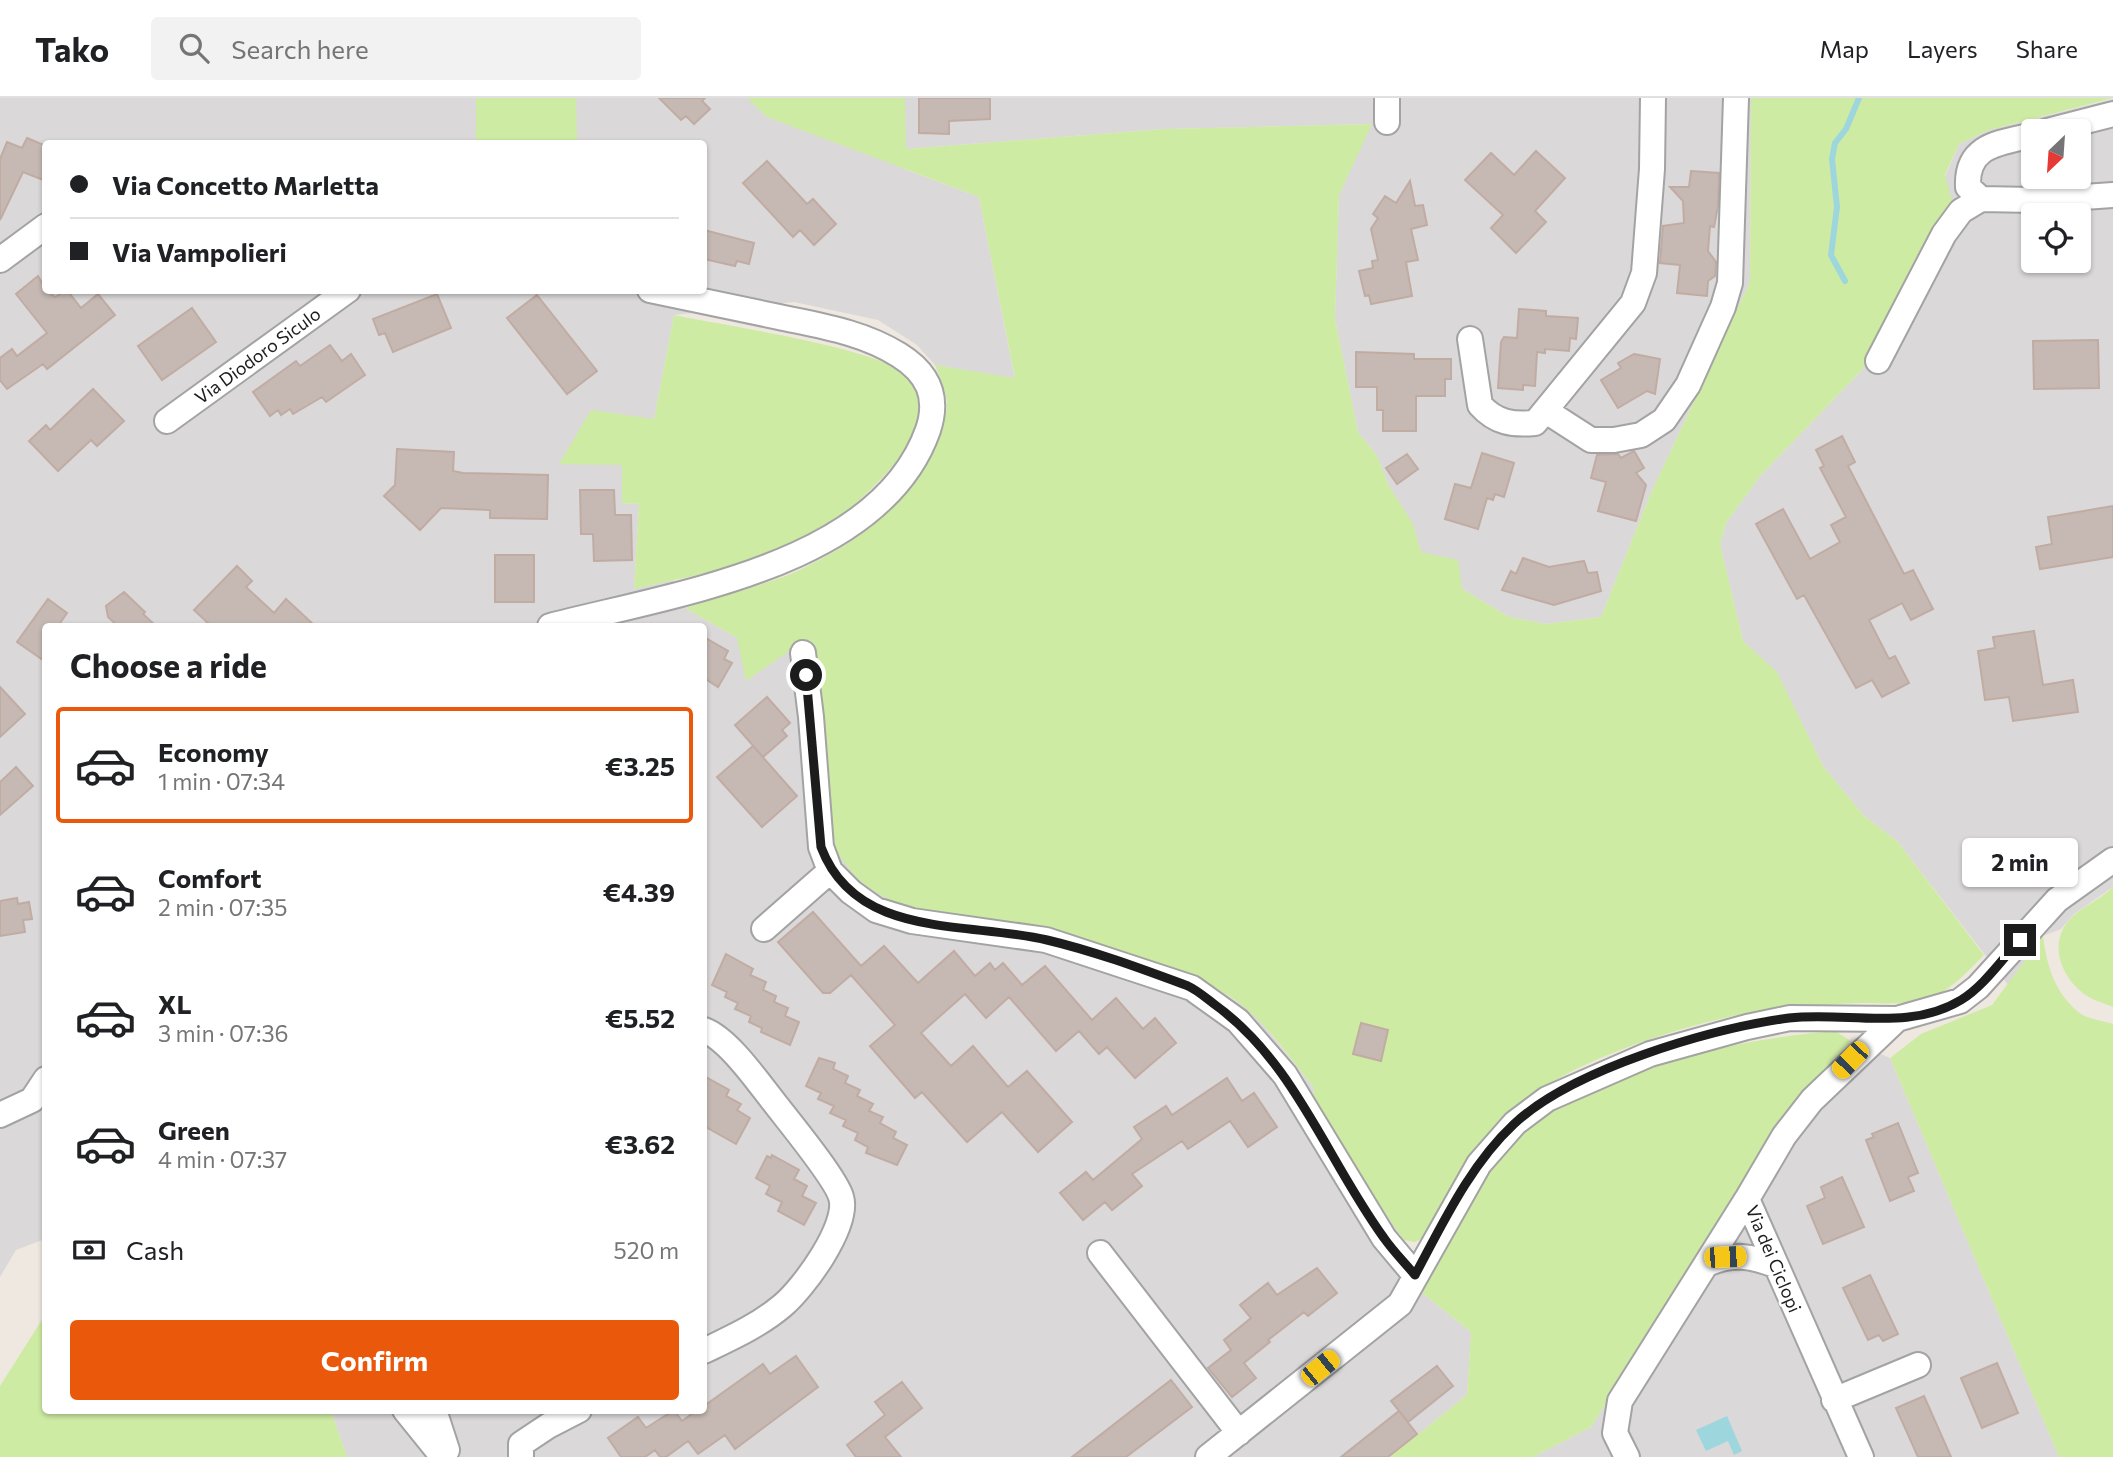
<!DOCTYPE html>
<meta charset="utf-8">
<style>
:root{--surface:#fff;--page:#f2f2f2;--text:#202124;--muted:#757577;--line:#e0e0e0;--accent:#ea580c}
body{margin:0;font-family:Commissioner,sans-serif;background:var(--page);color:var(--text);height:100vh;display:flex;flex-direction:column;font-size:26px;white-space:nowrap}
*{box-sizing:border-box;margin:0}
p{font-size:23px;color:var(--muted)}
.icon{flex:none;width:38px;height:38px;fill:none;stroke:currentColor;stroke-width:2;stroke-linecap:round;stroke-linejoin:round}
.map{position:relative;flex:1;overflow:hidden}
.panel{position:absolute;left:42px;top:525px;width:665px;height:791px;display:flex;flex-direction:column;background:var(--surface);border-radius:7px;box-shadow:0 2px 5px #0004}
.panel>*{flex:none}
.top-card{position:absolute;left:42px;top:42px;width:665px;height:154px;border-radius:7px;box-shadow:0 2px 5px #0004;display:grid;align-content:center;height:154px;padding:0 28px;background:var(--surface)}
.needle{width:46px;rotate:205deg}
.controls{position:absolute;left:2021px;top:21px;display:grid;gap:14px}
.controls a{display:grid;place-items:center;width:70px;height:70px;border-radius:7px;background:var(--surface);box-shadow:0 2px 5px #0004;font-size:35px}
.end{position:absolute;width:32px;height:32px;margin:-16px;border:9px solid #1c1c1c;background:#fff;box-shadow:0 0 0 4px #fff}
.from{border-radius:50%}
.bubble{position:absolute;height:49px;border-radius:7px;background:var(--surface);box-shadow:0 2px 5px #0004;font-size:23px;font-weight:700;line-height:49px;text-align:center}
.car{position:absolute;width:21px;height:42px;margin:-21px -10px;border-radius:9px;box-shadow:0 0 5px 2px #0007;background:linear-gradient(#f5c518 24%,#345 0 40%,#f5c518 0 76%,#345 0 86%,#f5c518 0)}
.top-card b{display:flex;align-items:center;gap:24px;height:66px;font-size:26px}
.top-card b+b{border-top:2px solid var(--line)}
.top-card i{width:18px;height:18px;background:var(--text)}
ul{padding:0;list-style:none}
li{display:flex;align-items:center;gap:21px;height:116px;margin:0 14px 10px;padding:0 14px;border:4px solid transparent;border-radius:7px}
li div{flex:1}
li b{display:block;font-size:26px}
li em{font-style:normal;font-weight:700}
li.current{border-color:var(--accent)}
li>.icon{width:63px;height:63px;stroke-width:1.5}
h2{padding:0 28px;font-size:32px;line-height:84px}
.pay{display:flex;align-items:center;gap:18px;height:77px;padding:0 28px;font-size:26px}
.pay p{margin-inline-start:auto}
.primary-button{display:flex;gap:14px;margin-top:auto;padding:14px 28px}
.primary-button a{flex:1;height:80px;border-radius:7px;background:var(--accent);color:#fff;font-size:28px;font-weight:700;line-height:80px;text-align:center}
header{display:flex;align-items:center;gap:42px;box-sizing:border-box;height:98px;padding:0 35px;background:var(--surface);border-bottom:2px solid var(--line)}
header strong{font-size:33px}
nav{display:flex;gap:38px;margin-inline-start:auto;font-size:24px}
.search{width:490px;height:63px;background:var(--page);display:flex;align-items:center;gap:18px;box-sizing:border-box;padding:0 24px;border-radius:7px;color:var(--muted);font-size:26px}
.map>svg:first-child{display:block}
.residential{fill:#dad8d9;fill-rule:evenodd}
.grass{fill:#ceeba3}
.water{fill:#9ed6de}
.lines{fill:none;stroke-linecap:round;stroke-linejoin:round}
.stream{stroke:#9ed6de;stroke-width:6}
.building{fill:#c6b9b4;stroke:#c0aca2;stroke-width:2}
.minor-casing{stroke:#a3a3a3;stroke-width:28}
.minor{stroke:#fff;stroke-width:24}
.route{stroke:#1c1c1c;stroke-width:9}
.labels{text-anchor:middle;stroke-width:5;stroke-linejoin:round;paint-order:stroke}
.street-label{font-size:18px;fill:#1c1c1c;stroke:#fff}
</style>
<header>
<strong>Tako</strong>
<div class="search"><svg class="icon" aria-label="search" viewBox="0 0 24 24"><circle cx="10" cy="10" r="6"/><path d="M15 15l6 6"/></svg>Search here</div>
<nav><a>Map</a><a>Layers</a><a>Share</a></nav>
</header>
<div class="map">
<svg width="2113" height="1359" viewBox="0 0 2113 1359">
<rect width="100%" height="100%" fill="#eee8e0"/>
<path class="residential" d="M 0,0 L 1751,0 L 1750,184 L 1651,395 L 1601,519 L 1546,526 L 1509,519 L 1462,491 L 1421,454 L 1412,426 L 1389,388 L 1377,358 L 1358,334 L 1335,221 L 1339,97 L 1371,26 L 1164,31 L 906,51 L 904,71 L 979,99 L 1015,281 L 935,267 L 917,247 L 878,222 L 794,204 L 674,217 L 654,321 L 560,366 L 622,366 L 622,405 L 639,406 L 634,491 L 673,482 L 685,510 L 737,540 L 808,540 L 824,640 L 940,817 L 1014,824 L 1065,836 L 1179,874 L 1219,892 L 1254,915 L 1314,990 L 1312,1007 L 1398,1134 L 1421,1194 L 1471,1234 L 1467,1297 L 1390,1359 L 347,1359 L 331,1313 L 704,1312 L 704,528 L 46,528 L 45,1141 L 16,1152 L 0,1179 ZM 46,46 L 704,46 L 704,192 L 46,192 Z
M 2113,1 L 2113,789 L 2074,816 L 2061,831 L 2043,838 L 2009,888 L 1897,743 L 1864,718 L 1823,668 L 1777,575 L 1743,543 L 1720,446 L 1726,425 L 1760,378 L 1862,272 L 1959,46 L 1989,32 ZM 2034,33 L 2079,33 L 2079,79 L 2034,79 ZM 2034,117 L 2079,117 L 2079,163 L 2034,163 Z
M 1851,943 L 1890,960 L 2059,1359 L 1533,1359 L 1591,1329 L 1738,1097 L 1754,1064 L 1816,979 Z"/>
<path class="grass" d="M 476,0 L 576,0 L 577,45 L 476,45 Z
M 747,0 L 905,0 L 906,51 L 1164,31 L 1372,26 L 1339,97 L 1335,221 L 1358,334 L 1377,358 L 1389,388 L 1413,426 L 1421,454 L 1458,462 L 1462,491 L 1509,519 L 1546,526 L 1601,519 L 1651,395 L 1750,184 L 1751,0 L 2113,0 L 1989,32 L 1959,46 L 1945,77 L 1953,106 L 1862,272 L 1760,378 L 1726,425 L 1720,446 L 1743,543 L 1777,574 L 1823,668 L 1864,718 L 1897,743 L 1984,857 C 1970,871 1954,889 1935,898 C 1912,908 1881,905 1856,905 C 1832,906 1807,908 1782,910 C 1704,918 1566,962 1507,1015 C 1472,1048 1450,1098 1425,1139 L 1415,1144 L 1404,1142 L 1398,1134 L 1312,1007 L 1314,990 C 1285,954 1260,914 1219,892 C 1164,863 1093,842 1033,828 C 959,811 874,828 833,746 C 823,727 827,665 824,640 C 820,607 814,574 808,540 L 746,583 L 737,540 L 685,510 C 720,498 759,489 793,475 C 855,447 920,402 940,334 C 942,326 947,316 947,308 C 947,293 940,280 935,267 L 1015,280 L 979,99 L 767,19 Z
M 674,217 C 721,227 874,249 905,276 C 922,291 923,313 915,333 C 905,355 891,371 874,388 C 858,404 840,419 821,432 C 777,462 687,479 634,491 L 639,406 L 622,405 L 622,367 L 559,366 L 591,312 L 654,321 Z
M 2113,789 L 2113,909 C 2104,905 2092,902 2084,896 C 2058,876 2048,841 2073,818 C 2085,807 2101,801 2113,789 Z
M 2043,838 C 2047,869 2055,896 2081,916 C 2089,921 2104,923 2113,926 L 2113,1359 L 2059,1359 L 1890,960 L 1921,936 L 1992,907 Z
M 1835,933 L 1851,943 C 1806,989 1765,1039 1738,1097 L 1591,1329 L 1533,1359 L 1390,1359 L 1467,1297 L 1471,1234 L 1421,1194 C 1441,1157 1466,1102 1491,1068 C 1560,976 1727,942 1835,933 Z
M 45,1217 L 46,1312 L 331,1313 L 347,1359 L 0,1359 L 0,1288 Z"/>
<path class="water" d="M 1727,1318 L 1742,1353 L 1734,1357 L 1728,1343 L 1706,1353 L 1696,1332 Z"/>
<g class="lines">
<path class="stream" d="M 1845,183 L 1831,157 L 1837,109 L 1832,61 L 1835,45 L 1846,31 L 1859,0"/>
</g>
<path class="building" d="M 659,0 L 705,0 L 702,3 L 710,11 L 694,26 L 686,18 L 681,22 Z
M 919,0 L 990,0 L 990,21 L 949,23 L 949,36 L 919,35 Z
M 27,40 L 46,48 L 46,83 L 23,74 L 0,122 L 0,61 L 7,44 L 22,50 Z
M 1536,53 L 1565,80 L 1535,113 L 1546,124 L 1516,155 L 1491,130 L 1503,117 L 1465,82 L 1491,55 L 1514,77 Z
M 767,63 L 807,106 L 813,101 L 836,126 L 814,147 L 800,132 L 793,139 L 743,85 Z
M 1691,73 L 1719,75 L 1718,108 L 1714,129 L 1710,128 L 1708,153 L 1716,164 L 1715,178 L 1708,183 L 1707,198 L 1677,195 L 1680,167 L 1660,165 L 1663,128 L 1684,125 L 1683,103 L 1670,89 L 1689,89 Z
M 1410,83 L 1415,108 L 1423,107 L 1427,127 L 1411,131 L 1418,162 L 1406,164 L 1412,198 L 1371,206 L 1369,197 L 1365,198 L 1359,173 L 1373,170 L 1372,163 L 1378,162 L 1371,131 L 1378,120 L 1373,116 L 1385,98 L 1396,105 Z
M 704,132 L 754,145 L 749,166 L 737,163 L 735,168 L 704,161 Z
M 38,178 L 46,192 L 55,199 L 67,192 L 81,210 L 98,196 L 115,217 L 47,271 L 43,266 L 7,291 L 0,282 L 0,260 L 12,251 L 17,258 L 47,235 L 16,196 Z
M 437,196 L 451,230 L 393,254 L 385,235 L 379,237 L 373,221 Z
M 537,197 L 597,273 L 567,296 L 507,220 Z
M 192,210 L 216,244 L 162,282 L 138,248 Z
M 1519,211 L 1546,213 L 1546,218 L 1578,220 L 1576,241 L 1570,240 L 1569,253 L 1545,251 L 1545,255 L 1537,254 L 1535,288 L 1523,287 L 1523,292 L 1498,290 L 1501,244 L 1504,239 L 1517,240 Z
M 2098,242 L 2099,290 L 2034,291 L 2033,243 Z
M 330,247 L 342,263 L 351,256 L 365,277 L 326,304 L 322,299 L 293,316 L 290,311 L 281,317 L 278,312 L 270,318 L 253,294 L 296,263 L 300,268 Z
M 1356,254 L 1414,256 L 1414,261 L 1451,261 L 1451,281 L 1445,281 L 1445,298 L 1416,298 L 1416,333 L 1383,333 L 1383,312 L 1377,312 L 1377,289 L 1356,289 Z
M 1634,256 L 1660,261 L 1655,296 L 1647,293 L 1618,310 L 1601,282 L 1621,270 L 1618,265 Z
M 93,291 L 124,323 L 97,348 L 91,342 L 58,373 L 29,343 L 46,327 L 50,332 Z
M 1842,338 L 1855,364 L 1848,368 L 1904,476 L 1913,472 L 1933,511 L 1911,522 L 1902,505 L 1869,522 L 1889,561 L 1895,558 L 1909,585 L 1882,599 L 1872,582 L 1856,590 L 1804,497 L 1797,501 L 1756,426 L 1783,411 L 1810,461 L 1840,444 L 1831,427 L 1846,419 L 1820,370 L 1824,368 L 1816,352 Z
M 397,351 L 454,354 L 453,373 L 463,375 L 548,377 L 547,421 L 490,420 L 490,412 L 441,410 L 420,432 L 384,398 L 395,387 Z
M 1634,353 L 1644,370 L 1636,375 L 1646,387 L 1636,423 L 1598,413 L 1606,384 L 1591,380 L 1597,357 L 1618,356 L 1621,360 Z
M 1482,355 L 1514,365 L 1504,399 L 1495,396 L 1493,402 L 1487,400 L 1478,431 L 1445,421 L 1455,386 L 1471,390 Z
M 1407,356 L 1418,371 L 1397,386 L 1386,370 Z
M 580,392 L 614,392 L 615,417 L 631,417 L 632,462 L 594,463 L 593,436 L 581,436 Z
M 2113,408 L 2113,459 L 2040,471 L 2036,449 L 2052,446 L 2048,419 Z
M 495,457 L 534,457 L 534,504 L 495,504 Z
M 1523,460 L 1549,469 L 1584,463 L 1588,475 L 1597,474 L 1601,493 L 1554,507 L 1502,492 L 1511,473 L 1516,476 Z
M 237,468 L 252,483 L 246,489 L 274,515 L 286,501 L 315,528 L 211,528 L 194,512 Z
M 124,494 L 145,514 L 143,516 L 156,528 L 118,528 L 108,519 L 106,508 Z
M 48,501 L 67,515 L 58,528 L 46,528 L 46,564 L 17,544 Z
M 2034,533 L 2043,587 L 2073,582 L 2078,614 L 2013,623 L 2009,599 L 1985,602 L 1978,553 L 1995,550 L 1993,539 Z
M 704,539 L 728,553 L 724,561 L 732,565 L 718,589 L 704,580 Z
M 0,589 L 25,616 L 0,639 Z
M 767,599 L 790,625 L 782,632 L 787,638 L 763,659 L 735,627 Z
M 753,648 L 797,698 L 762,729 L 717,679 Z
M 16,669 L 33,688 L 0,717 L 0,684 Z
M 17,800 L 18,806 L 29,804 L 32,821 L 23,822 L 25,834 L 0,838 L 0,803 Z
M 813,814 L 861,868 L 884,848 L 918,885 L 954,853 L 975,878 L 990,865 L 995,872 L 1003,865 L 1022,887 L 1045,868 L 1092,922 L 1116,900 L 1143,931 L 1155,920 L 1176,945 L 1135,980 L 1107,949 L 1099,956 L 1079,933 L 1056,953 L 1009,899 L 986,920 L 965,896 L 921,935 L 951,968 L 973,948 L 1008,989 L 1027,973 L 1072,1024 L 1038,1054 L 1002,1014 L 967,1044 L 922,994 L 915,1000 L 870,948 L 895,927 L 851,877 L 830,895 L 823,895 L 778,844 Z
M 726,856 L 753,871 L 750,877 L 766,884 L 763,892 L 776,898 L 774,904 L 788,910 L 785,918 L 799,924 L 790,947 L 761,934 L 762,930 L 749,924 L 751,918 L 735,911 L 738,905 L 725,899 L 727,894 L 712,887 Z
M 1361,925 L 1388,932 L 1381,963 L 1353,956 Z
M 819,960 L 835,965 L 833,971 L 848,978 L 845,985 L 860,992 L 857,998 L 873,1006 L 869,1013 L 883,1019 L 880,1025 L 896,1034 L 893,1040 L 907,1047 L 897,1067 L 866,1055 L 868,1049 L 855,1042 L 858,1035 L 843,1028 L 846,1022 L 830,1015 L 834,1008 L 818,1001 L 821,995 L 806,988 Z
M 704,978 L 729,992 L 726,998 L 741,1006 L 737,1012 L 750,1020 L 736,1046 L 704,1028 Z
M 1227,980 L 1242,1003 L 1254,995 L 1277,1029 L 1248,1049 L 1230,1023 L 1188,1051 L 1182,1043 L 1132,1076 L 1142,1088 L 1112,1112 L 1105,1104 L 1083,1122 L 1060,1095 L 1086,1074 L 1093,1082 L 1142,1041 L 1134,1029 L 1166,1008 L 1172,1017 Z
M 1898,1025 L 1918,1075 L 1908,1079 L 1914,1093 L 1890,1103 L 1866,1042 L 1874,1039 L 1872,1036 Z
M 772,1057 L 799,1072 L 794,1081 L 807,1088 L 802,1098 L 816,1105 L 804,1127 L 778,1113 L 782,1104 L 766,1096 L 770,1088 L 756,1080 L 767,1058 L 771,1060 Z
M 1842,1079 L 1864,1129 L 1823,1146 L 1807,1108 L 1825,1100 L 1821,1089 Z
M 1317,1170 L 1337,1195 L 1308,1218 L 1304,1214 L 1268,1242 L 1270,1244 L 1244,1265 L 1256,1280 L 1232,1299 L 1208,1270 L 1231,1252 L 1224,1242 L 1251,1220 L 1240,1207 L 1268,1185 L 1277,1197 Z
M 1870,1177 L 1898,1236 L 1883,1243 L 1879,1237 L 1868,1242 L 1843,1190 Z
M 796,1258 L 818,1289 L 735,1351 L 725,1337 L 698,1356 L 688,1343 L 666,1359 L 660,1359 L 655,1352 L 645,1359 L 621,1359 L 608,1340 L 638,1319 L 646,1330 L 674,1312 L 682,1323 L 697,1312 L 704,1312 L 704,1308 L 763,1266 L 770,1276 Z
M 1997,1265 L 2018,1315 L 1982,1330 L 1961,1280 Z
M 1437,1268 L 1453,1288 L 1408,1324 L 1391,1303 Z
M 1171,1282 L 1192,1309 L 1126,1359 L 1072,1359 Z
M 902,1284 L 922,1310 L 885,1339 L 901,1359 L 856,1359 L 847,1347 L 885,1317 L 875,1304 Z
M 1924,1298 L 1951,1359 L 1918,1359 L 1896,1310 Z
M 1399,1313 L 1417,1336 L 1388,1359 L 1341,1359 Z"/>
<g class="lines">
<g class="minor-casing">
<path id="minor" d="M 1387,0 L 1387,24
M 2047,33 L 2113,16
M 2034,37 C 2000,45 1966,46 1968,89 L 1981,101 L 2041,102 L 2113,97
M 0,162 L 46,128
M 1470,241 L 1480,307 C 1496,325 1513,327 1535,325 L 1633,205 L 1644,175 L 1652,71 L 1653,0
M 1878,263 L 1944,136 L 1961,113 L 1981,101
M 1546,313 L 1591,342 L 1614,342 L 1641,337 L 1664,322 L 1688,287 L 1723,209 L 1730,185 L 1736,0
M 167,323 L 348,192
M 550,528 C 672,496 880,468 928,332 C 939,299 928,275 899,257 C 862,234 821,228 779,219 C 736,210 693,201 650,192
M 803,555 L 811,619 L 821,749 L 830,773 L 851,794 L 876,812 L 912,823 L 1046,842 L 1192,890 L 1238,923 L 1285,977 L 1384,1140 L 1415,1177
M 764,831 L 830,773
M 704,932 C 729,941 760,987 777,1008 C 791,1026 836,1081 841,1099 C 850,1127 803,1191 782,1208 C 758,1228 731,1240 704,1253
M 0,1017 L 32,1002 L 46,981
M 1100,1155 L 1239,1335
M 1709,1165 C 1734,1155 1751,1158 1775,1167
M 1834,1302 L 1918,1267
M 405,1312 L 443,1359
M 434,1312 L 447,1352
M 521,1359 L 521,1346 L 548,1328 L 579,1312
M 1208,1359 L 1400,1206 L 1479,1066 L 1515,1025 L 1547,1001 L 1650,956 L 1747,929 L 1790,920 L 1897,921 L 1960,903 L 1978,889 L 2057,802 L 2113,762
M 1627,1359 L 1615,1335 L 1620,1303 L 1747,1101
M 1861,1359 L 1747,1101 L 1784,1038 L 1812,1002 L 1897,921"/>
</g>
<use href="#minor" class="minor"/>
</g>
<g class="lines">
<path class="route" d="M 806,577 L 821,749 C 856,842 967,823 1047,842 C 1094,853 1142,871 1188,888 C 1197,892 1206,900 1214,906 C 1295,964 1327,1062 1384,1140 C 1393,1153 1405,1165 1415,1177 C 1443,1125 1470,1067 1514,1026 C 1573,971 1709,931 1789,920 C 1845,913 1909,934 1961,902 C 1984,888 2002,861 2020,842"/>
</g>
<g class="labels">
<g class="street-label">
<text transform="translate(258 258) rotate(-36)" y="6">Via Diodoro Siculo</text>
<text transform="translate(1773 1161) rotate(67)" y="6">Via dei Ciclopi</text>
</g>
</g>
</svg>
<div class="controls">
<a><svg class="needle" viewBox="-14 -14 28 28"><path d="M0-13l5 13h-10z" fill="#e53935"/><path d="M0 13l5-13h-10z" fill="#757577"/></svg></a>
<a><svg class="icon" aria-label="locate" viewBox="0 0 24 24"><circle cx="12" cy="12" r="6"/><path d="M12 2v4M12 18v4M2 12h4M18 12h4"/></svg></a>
</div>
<i class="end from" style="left:806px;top:577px"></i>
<i class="end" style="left:2020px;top:842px"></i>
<div class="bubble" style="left:1962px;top:740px;width:116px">2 min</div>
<i class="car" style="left:1850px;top:962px;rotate:224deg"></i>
<i class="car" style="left:1725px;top:1159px;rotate:88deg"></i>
<i class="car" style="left:1320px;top:1270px;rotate:51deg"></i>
<div class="top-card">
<b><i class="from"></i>Via Concetto Marletta</b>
<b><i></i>Via Vampolieri</b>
</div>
<section class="panel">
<h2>Choose a ride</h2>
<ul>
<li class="current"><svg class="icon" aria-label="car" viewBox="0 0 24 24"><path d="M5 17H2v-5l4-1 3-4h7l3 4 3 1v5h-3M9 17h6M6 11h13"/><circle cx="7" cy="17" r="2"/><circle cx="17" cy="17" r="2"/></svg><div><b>Economy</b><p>1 min · 07:34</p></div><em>€3.25</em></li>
<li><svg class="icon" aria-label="car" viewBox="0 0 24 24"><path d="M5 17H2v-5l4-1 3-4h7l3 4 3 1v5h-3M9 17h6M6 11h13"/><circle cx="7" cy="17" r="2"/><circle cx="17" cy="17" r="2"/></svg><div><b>Comfort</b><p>2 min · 07:35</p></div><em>€4.39</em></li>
<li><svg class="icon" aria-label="car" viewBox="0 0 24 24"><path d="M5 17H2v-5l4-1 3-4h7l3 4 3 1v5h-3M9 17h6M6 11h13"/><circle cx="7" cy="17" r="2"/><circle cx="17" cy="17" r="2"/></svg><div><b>XL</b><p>3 min · 07:36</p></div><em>€5.52</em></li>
<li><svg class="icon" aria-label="car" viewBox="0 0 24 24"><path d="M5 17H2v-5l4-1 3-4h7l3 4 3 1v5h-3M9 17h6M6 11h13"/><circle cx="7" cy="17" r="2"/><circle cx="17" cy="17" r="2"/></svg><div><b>Green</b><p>4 min · 07:37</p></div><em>€3.62</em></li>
</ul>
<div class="pay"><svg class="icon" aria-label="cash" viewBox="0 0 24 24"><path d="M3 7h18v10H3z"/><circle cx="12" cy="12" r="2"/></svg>Cash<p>520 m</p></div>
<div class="primary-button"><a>Confirm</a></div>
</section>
</div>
